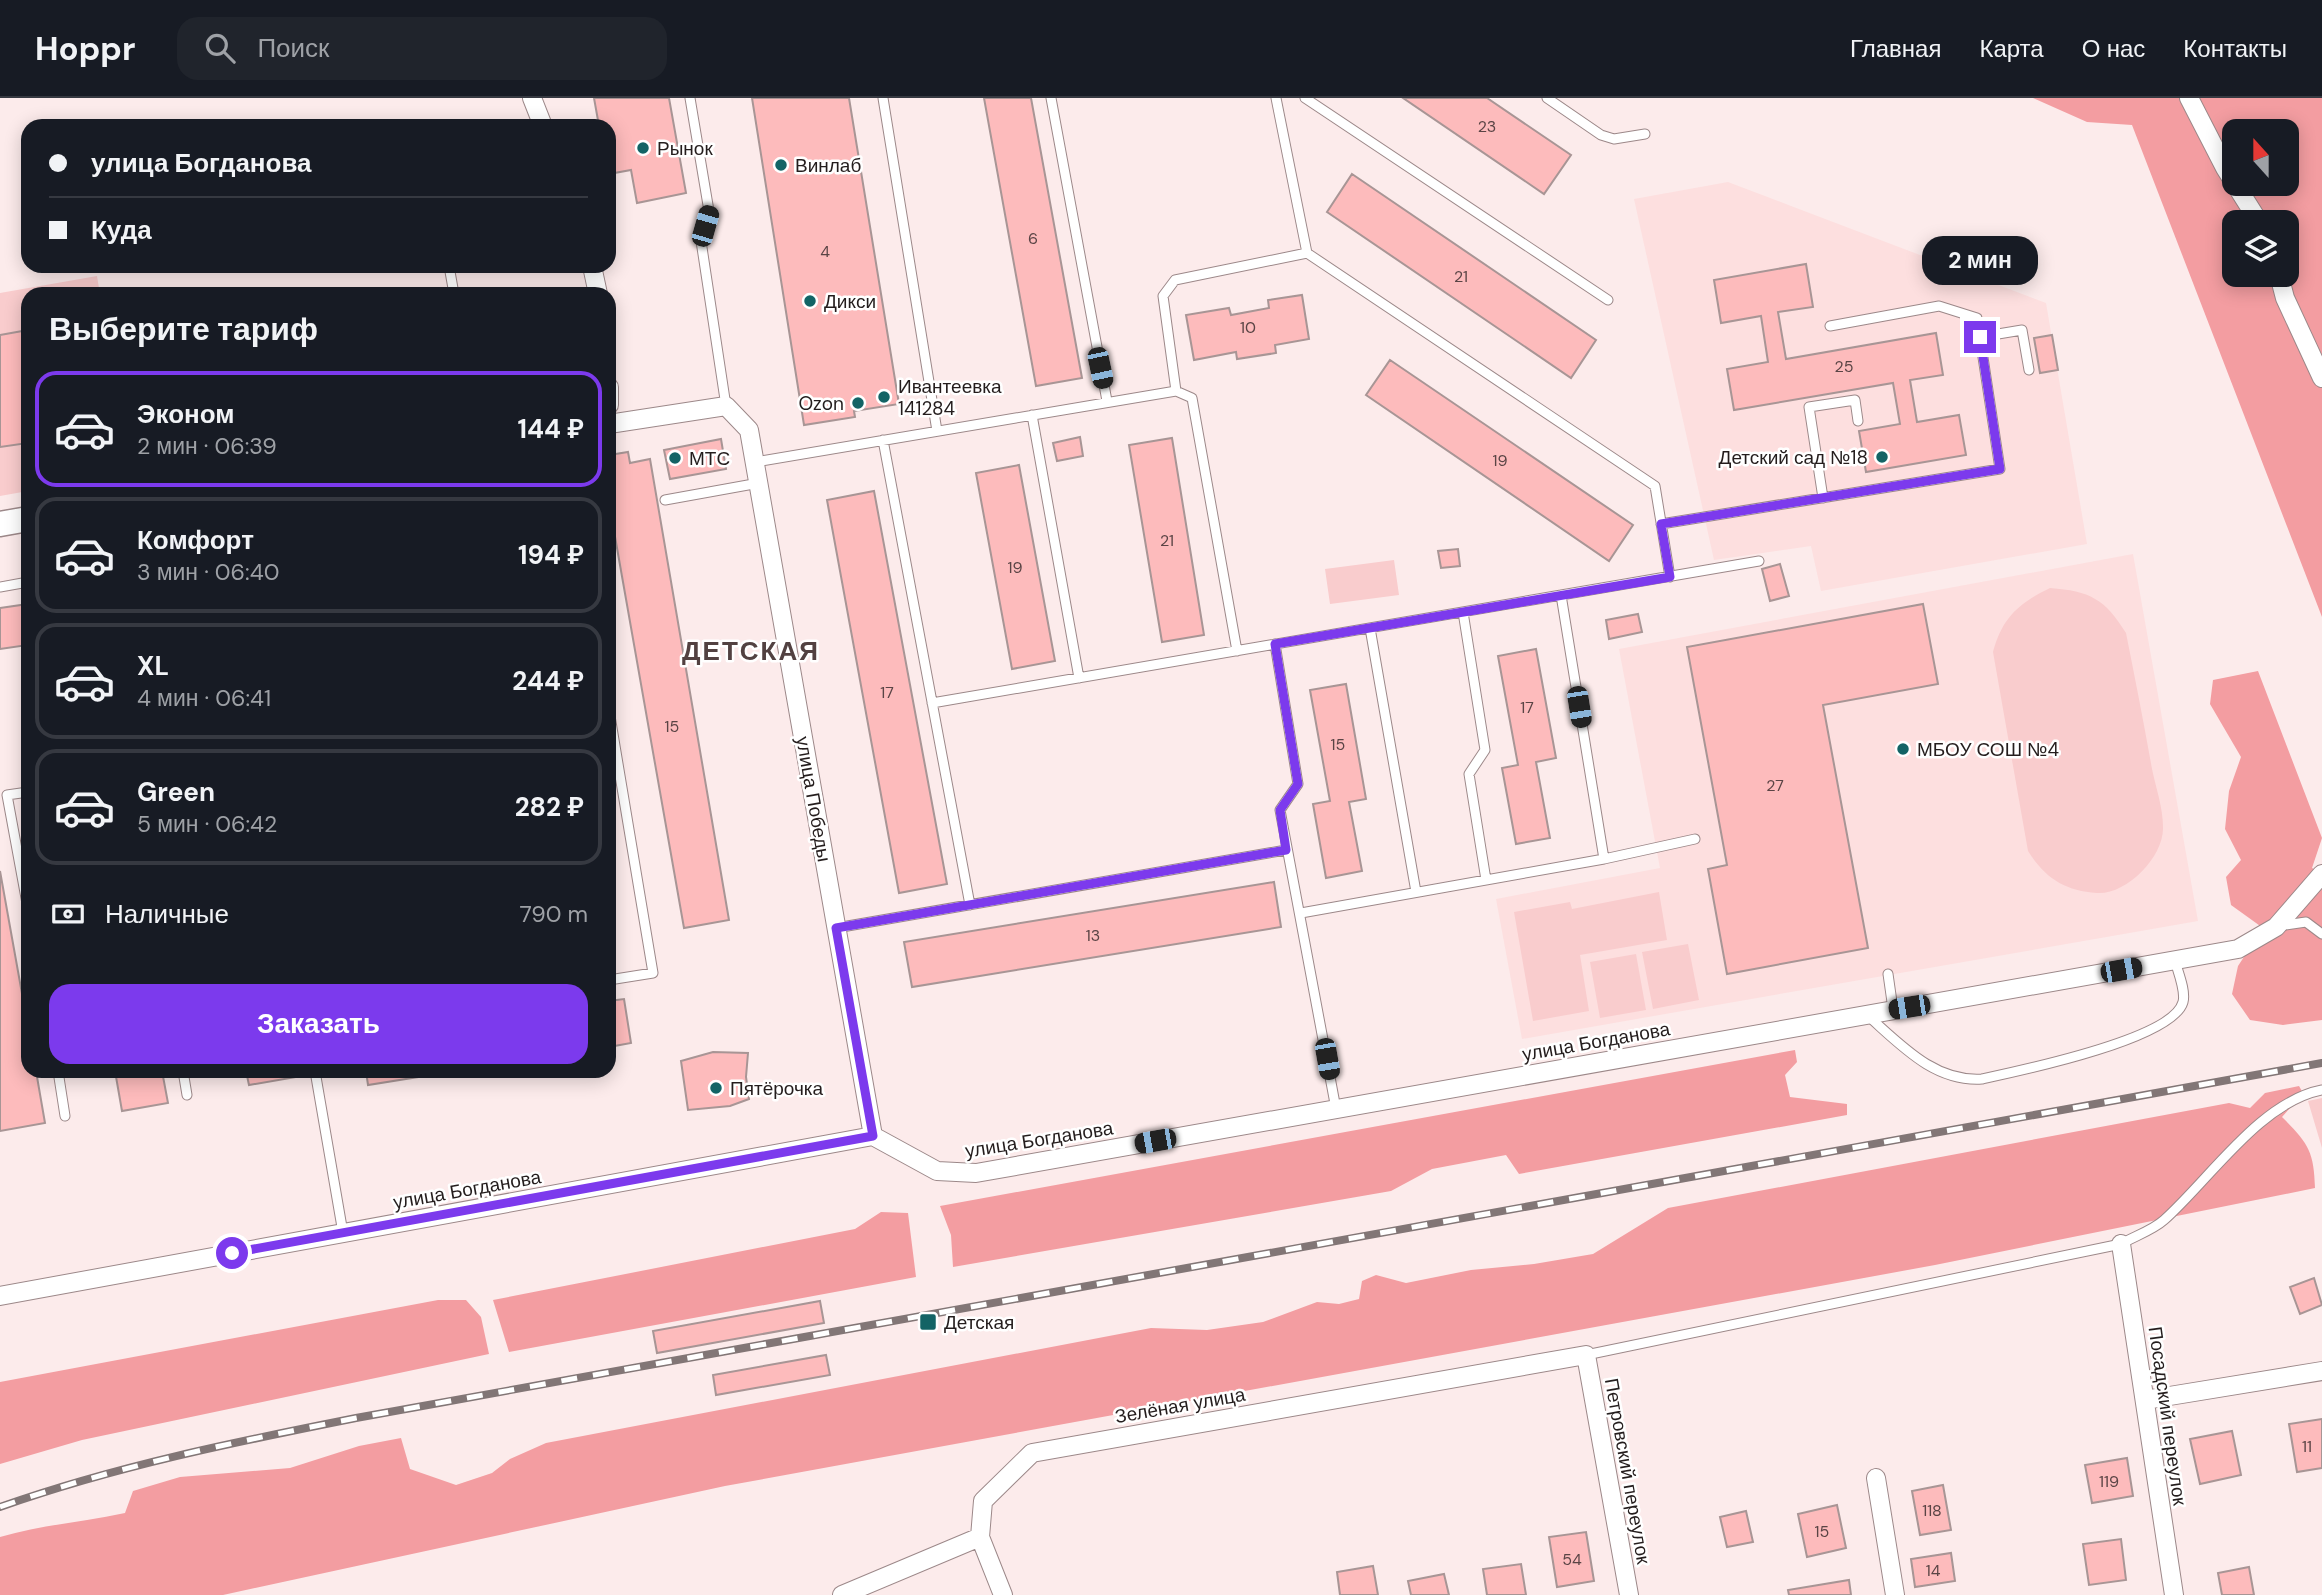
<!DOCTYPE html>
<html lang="ru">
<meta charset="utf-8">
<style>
:root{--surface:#171b24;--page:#20242c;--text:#f1f3f6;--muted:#9ea1a6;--line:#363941;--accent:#7c3aed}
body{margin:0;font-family:"DM Sans",sans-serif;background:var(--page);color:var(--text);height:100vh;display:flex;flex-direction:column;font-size:26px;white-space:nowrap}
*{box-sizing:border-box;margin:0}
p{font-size:23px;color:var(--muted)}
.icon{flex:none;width:38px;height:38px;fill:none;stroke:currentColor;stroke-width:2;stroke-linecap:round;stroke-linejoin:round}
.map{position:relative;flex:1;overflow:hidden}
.drawer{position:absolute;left:21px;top:189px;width:595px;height:791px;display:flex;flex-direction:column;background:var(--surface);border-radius:21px;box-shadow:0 4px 18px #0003}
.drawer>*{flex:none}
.hud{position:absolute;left:21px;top:21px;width:595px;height:154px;border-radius:21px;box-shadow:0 4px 18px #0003;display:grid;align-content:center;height:154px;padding:0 28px;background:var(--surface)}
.needle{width:46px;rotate:339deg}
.tools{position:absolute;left:2222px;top:21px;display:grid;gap:14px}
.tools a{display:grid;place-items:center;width:77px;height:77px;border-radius:14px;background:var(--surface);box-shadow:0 4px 18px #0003;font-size:35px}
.end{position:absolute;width:32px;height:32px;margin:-16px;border:9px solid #7c3aed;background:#fff;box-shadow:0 0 0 4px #fff}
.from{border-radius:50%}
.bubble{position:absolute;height:49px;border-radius:21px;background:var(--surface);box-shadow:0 4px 18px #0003;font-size:23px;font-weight:700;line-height:49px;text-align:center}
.car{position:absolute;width:21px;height:42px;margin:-21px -10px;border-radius:9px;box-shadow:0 0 5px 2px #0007;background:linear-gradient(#222 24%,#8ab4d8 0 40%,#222 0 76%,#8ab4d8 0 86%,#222 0)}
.hud b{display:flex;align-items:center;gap:24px;height:66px;font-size:26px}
.hud b+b{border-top:2px solid var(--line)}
.hud i{width:18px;height:18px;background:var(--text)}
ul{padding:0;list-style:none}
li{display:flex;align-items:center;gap:21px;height:116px;margin:0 14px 10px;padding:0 14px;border:4px solid var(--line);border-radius:21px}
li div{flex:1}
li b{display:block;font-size:26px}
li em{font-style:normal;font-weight:700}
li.on{border-color:var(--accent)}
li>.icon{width:63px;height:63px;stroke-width:1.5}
h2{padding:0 28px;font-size:32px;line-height:84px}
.pay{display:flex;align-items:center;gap:18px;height:77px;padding:0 28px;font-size:26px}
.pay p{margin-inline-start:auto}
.action{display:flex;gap:14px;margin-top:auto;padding:14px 28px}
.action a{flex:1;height:80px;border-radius:21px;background:var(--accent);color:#fff;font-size:28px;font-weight:700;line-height:80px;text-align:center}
header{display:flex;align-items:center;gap:42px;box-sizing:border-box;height:98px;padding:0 35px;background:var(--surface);border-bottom:2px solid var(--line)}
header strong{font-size:33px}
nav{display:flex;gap:38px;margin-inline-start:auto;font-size:24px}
.search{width:490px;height:63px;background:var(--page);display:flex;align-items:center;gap:18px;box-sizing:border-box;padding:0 24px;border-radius:21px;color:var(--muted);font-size:26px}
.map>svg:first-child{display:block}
.built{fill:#fddfdf}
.green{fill:#f9cccd}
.forest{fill:#f39da1;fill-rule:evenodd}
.building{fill:#fdbbbc;stroke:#a89595;stroke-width:2}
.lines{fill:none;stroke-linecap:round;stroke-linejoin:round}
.lane-casing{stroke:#9c8889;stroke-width:11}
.street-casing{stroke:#9c8889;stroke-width:20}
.secondary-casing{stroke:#9c8889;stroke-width:27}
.lane{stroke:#fff;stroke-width:9}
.street{stroke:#fff;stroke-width:18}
.secondary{stroke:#fff;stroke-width:24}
.rail-casing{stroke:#827676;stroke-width:8}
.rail{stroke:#fff;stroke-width:5;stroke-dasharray:16;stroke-linecap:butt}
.route{stroke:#7c3aed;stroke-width:9}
.poi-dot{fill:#136365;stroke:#fff;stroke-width:2.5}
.labels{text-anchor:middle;stroke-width:5;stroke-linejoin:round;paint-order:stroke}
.number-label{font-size:16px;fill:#5a4445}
.poi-label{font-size:19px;fill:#241d1d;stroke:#fff;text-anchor:start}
.street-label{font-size:19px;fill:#241d1d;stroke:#fff}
.district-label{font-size:26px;font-weight:bold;letter-spacing:2px;fill:#524141;stroke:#fff}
</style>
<header>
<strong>Hoppr</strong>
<div class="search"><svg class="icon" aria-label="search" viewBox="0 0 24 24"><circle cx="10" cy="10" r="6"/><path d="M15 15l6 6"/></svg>Поиск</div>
<nav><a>Главная</a><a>Карта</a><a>О нас</a><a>Контакты</a></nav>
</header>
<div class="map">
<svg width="2322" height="1497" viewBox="0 0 2322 1497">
<rect width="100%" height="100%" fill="#fcebeb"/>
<path class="built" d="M 1728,84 L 2046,205 L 2087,446 L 1821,493 L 1811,448 L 1714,462 L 1634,101 Z
M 2133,456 L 2198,823 L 1522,941 L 1496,801 L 1660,770 L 1619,551 Z"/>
<path class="green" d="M 97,178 L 100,196 L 28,196 L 28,393 L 0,398 L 0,195 Z
M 1394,462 L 1399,497 L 1330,506 L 1325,471 Z
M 2050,490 C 2090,493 2105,501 2126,535 C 2135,580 2144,626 2152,671 C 2156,690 2163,710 2163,729 C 2164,759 2126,797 2097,795 C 2065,793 2045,780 2028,753 L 1993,554 C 2002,520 2019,505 2050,490 Z
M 1659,794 L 1667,842 L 1580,857 L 1589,913 L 1533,923 L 1514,814 L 1570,804 L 1572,811 Z
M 1688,846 L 1699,902 L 1653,911 L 1642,854 Z
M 1636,856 L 1646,912 L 1600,920 L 1590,864 Z
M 2322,1000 L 2322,1050 L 2308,1003 Z"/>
<path class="forest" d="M 2033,0 L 2322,0 L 2322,519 L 2132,27 L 2087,24 ZM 2235,33 L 2287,33 L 2287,86 L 2235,86 ZM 2235,124 L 2287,124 L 2287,177 L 2235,177 Z
M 2258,573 L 2322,740 L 2312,770 L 2322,775 L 2322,922 L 2283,927 L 2250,922 L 2232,896 L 2238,868 L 2263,830 L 2231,807 L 2226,779 L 2241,762 L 2225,731 L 2229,693 L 2241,659 L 2210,606 L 2213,582 Z
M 1795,952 L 1797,964 L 1785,977 L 1790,999 L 1847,1006 L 1847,1017 L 1519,1076 L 1506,1057 L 1432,1071 L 1391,1093 L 953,1169 L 951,1137 L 940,1108 Z
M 2299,988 L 2303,995 L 2282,1019 C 2308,1045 2314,1053 2315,1090 L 1935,1167 L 725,1388 L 223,1497 L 0,1497 L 0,1439 C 41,1427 83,1424 125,1415 L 133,1393 L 180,1379 L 290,1370 L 359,1348 L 401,1340 L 410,1371 L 456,1387 L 492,1375 L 510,1361 L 546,1345 L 1151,1230 L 1207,1232 L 1263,1224 L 1317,1204 L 1339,1206 L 1359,1201 L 1362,1183 L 1376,1177 L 1406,1185 L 1471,1172 L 1534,1166 L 1593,1156 L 1668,1110 L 2229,1005 L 2250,1010 L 2265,995 Z
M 881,1114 L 908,1115 L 916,1179 L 509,1254 L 493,1202 L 855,1131 Z
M 438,1202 L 466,1202 L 481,1219 L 489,1256 L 82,1342 L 0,1366 L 0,1284 Z"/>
<path class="building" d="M 594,0 L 669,0 L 686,95 L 637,105 L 631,72 L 609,76 L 609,28 L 599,28 Z
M 752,0 L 849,0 L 899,306 L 854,313 L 855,319 L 804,327 Z
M 984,0 L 1031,0 L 1082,280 L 1036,288 Z
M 1403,0 L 1487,0 L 1571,57 L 1544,96 Z
M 1352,76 L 1596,242 L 1571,280 L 1327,114 Z
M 1806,166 L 1813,209 L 1778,214 L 1786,261 L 1936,235 L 1943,277 L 1910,282 L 1917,324 L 1959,317 L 1966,357 L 1866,374 L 1859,333 L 1900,326 L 1893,285 L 1734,312 L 1727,271 L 1768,264 L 1761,218 L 1721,225 L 1714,182 Z
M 1302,197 L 1309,241 L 1275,247 L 1276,255 L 1237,261 L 1236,254 L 1194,262 L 1186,217 L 1229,210 L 1231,217 L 1269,210 L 1268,202 Z
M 28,232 L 28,345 L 0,349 L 0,237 Z
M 2052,237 L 2058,272 L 2040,275 L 2034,240 Z
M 1390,262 L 1633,427 L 1609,463 L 1366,297 Z
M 1080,339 L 1083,358 L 1057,363 L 1053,345 Z
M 1172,340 L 1204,537 L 1162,544 L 1129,347 Z
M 721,341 L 726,371 L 670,381 L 664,352 Z
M 628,354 L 630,365 L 650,361 L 729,822 L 684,830 L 614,433 L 609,434 L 609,357 Z
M 1019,367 L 1055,563 L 1012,571 L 976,375 Z
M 874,393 L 947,786 L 899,795 L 827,402 Z
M 1458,451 L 1460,468 L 1441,470 L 1438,453 Z
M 1780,466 L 1789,498 L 1770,503 L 1762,471 Z
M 28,506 L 28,547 L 0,551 L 0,510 Z
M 1923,506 L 1938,586 L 1823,607 L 1868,850 L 1727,876 L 1708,771 L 1727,767 L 1687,549 Z
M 1638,516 L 1642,534 L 1609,541 L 1606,522 Z
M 1536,551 L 1556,660 L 1536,664 L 1550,740 L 1516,746 L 1502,670 L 1518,667 L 1498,558 Z
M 1346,586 L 1366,701 L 1349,704 L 1362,773 L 1326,780 L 1313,706 L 1330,703 L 1310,592 Z
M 0,773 L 28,929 L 28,973 L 36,973 L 45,1025 L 0,1033 Z
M 1274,784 L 1281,829 L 912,889 L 904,844 Z
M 624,901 L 631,945 L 609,949 L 609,903 Z
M 713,954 L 748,955 L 746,979 L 749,1001 L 730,1008 L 688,1012 L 681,963 Z
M 115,973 L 162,973 L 168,1005 L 122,1013 Z
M 246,973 L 294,973 L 296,979 L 249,987 Z
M 366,973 L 456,973 L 368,987 Z
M 2314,1180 L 2322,1207 L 2300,1216 L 2290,1189 Z
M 820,1203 L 824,1225 L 657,1255 L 653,1233 Z
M 826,1257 L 830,1277 L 716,1297 L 713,1277 Z
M 2322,1321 L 2322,1370 L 2297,1374 L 2289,1326 Z
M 2232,1333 L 2241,1377 L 2200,1386 L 2190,1341 Z
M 2127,1360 L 2133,1398 L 2092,1405 L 2085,1367 Z
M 1943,1387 L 1951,1432 L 1920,1437 L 1912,1393 Z
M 1837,1407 L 1846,1450 L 1807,1459 L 1798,1416 Z
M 1746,1413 L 1753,1444 L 1727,1449 L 1720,1419 Z
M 1586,1434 L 1594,1483 L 1557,1489 L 1549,1439 Z
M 2121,1441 L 2126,1482 L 2089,1487 L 2083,1446 Z
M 1951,1455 L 1955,1483 L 1915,1489 L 1911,1461 Z
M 1521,1466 L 1526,1497 L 1487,1497 L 1483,1471 Z
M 1373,1468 L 1378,1497 L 1340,1497 L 1337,1474 Z
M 2249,1469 L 2254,1497 L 2222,1497 L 2218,1475 Z
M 1444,1476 L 1449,1497 L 1411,1497 L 1408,1483 Z
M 1849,1482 L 1851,1497 L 1789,1497 L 1788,1492 Z"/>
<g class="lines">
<g class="lane-casing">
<path id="lane" d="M 690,0 L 709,113 L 701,143 L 726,308
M 883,0 L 937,333
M 1051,0 L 1107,303
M 1276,0 L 1307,155
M 1305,0 L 1608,202
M 1547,0 L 1601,37 L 1614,41 L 1645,36
M 449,168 L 454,196
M 1980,239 L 2022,232 L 2029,272
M 1176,293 L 1163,198 L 1175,182 L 1307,155 L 1655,388 L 1670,479
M 1176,293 L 1192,300 L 1237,553
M 1032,317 L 1079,580
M 883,342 L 970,807
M 755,364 L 1176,293
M 1823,400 L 1809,309 L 1855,302 L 1858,323
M 665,402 L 759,385
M 1661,426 L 2000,371 L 1977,220 L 1939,208 L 1830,228
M 0,489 L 28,484
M 1463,514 L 1485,652 L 1469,676 L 1486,782
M 1370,530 L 1416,794
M 1275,546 L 1298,686 L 1280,712 L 1336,1011
M 932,605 L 1759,463
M 609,612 L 653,875 L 609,882
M 28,694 L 7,697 L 28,811
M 1604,761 L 1695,741
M 1301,815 L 1604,761 L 1561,497
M 2278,828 L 2306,824 L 2322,836
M 836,830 L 1286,752
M 1888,876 L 1893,911
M 1867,917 C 1901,947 1934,984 1982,981 C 2019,973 2173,941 2183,904 C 2186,893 2178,874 2175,863
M 58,973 L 65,1018
M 183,973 L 187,997
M 315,973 L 343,1135
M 1586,1257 L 2121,1146 C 2135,1138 2153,1132 2164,1122 C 2210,1081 2260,1004 2322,992"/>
</g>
<g class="street-casing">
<path id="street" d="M 532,0 L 543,28
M 2189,0 L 2225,70 L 2259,124
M 592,168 L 598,196
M 2279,177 L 2285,200 L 2322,280
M 609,289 L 609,307
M 609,326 L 726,308 L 749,332 L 873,1038
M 2121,1146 L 2174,1497
M 0,1198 L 873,1038 L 937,1073 L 976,1075 L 2238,851 L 2276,829 L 2322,776
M 2145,1302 L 2322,1273
M 1876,1380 L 1895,1497
M 980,1439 L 1003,1497
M 842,1497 L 980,1439 L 983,1403 L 1032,1355 L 1586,1257 L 1629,1497"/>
</g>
<g class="secondary-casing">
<path id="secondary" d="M 0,426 L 28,421"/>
</g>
<use href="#lane" class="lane"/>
<use href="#street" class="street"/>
<use href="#secondary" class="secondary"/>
<g class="rail-casing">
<path id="rail" d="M 0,1409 C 116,1368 235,1344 356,1320 L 2322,965"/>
</g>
<use href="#rail" class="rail"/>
</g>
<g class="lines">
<path class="route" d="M 232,1155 L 873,1038 L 836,830 L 1286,752 L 1280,712 L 1298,686 L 1275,546 L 1670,479 L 1661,426 L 2000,371 L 1980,239"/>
</g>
<g class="poi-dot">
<circle cx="643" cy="50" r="7"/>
<circle cx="781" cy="67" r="7"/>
<circle cx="810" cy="203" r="7"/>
<circle cx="884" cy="299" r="7"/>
<circle cx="858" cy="305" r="7"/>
<circle cx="1882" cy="359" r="7"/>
<circle cx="675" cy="360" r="7"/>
<circle cx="1903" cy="651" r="7"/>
<circle cx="716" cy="990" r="7"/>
<rect x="919" y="1215" width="18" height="18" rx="3.5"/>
</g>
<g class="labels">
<g class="number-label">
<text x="1487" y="34">23</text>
<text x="1033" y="146">6</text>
<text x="825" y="159">4</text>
<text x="1461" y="184">21</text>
<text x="1248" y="235">10</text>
<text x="1844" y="274">25</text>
<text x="1500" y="368">19</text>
<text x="1167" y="448">21</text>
<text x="1015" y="475">19</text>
<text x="887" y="600">17</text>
<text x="1527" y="615">17</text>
<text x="672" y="634">15</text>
<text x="1338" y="652">15</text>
<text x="1775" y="693">27</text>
<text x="1093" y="843">13</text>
<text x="2307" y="1354">11</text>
<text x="2109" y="1389">119</text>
<text x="1932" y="1418">118</text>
<text x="1822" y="1439">15</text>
<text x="1572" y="1467">54</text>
<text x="1933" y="1478">14</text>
</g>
<g class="poi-label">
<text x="657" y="57">Рынок</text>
<text x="795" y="74">Винлаб</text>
<text x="824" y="210">Дикси</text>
<text x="898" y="295">Ивантеевка<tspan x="898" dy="22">141284</tspan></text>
<text x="844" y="312" text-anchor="end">Ozon</text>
<text x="1868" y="366" text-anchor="end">Детский сад №18</text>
<text x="689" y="367">МТС</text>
<text x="1917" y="658">МБОУ СОШ №4</text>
<text x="730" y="997">Пятёрочка</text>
<text x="944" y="1231">Детская</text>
</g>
<g class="street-label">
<text transform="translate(814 701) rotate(80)" y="7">улица Победы</text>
<text transform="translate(1596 943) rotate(-10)" y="7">улица Богданова</text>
<text transform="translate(1039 1041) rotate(-9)" y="7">улица Богданова</text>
<text transform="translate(467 1091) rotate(-10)" y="7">улица Богданова</text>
<text transform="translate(1180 1307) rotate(-10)" y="7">Зелёная улица</text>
<text transform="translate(2168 1318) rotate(82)" y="7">Посадский переулок</text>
<text transform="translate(1628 1373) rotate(80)" y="7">Петровский переулок</text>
</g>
<g class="district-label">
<text x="751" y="562">ДЕТСКАЯ</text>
</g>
</g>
</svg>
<div class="tools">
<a><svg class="needle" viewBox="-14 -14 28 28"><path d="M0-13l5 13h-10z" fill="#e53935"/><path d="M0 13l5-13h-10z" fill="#9ea1a6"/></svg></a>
<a><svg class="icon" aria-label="layers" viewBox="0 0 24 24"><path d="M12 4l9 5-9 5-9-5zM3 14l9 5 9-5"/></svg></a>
</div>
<i class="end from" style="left:232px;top:1155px"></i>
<i class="end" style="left:1980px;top:239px"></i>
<div class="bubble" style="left:1922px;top:138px;width:116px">2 мин</div>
<i class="car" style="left:705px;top:128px;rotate:16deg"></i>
<i class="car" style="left:1100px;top:270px;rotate:168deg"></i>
<i class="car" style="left:1579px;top:609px;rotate:171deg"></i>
<i class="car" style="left:2121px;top:872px;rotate:80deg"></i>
<i class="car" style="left:1909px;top:909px;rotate:261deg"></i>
<i class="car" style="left:1327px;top:961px;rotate:170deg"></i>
<i class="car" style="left:1155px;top:1043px;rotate:260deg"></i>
<div class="hud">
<b><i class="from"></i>улица Богданова</b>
<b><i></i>Куда</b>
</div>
<section class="drawer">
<h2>Выберите тариф</h2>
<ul>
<li class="on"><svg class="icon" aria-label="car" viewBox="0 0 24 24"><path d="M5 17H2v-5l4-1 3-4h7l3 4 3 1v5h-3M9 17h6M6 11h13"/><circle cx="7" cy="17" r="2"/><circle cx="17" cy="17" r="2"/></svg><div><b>Эконом</b><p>2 мин · 06:39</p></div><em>144 ₽</em></li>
<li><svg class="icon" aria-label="car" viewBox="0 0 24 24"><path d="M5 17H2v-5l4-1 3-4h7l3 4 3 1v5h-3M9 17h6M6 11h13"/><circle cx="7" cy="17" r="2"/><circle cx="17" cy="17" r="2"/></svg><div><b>Комфорт</b><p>3 мин · 06:40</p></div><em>194 ₽</em></li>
<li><svg class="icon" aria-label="car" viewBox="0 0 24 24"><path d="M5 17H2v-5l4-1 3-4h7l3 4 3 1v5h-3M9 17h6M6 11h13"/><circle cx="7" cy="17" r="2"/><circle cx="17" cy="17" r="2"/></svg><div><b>XL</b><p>4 мин · 06:41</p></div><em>244 ₽</em></li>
<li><svg class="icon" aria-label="car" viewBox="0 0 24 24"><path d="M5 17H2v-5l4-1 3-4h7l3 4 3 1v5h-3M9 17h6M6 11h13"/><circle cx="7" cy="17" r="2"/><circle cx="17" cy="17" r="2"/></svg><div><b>Green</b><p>5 мин · 06:42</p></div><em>282 ₽</em></li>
</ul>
<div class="pay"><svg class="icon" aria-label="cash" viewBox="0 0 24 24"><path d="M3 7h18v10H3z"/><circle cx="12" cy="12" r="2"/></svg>Наличные<p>790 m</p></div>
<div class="action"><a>Заказать</a></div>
</section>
</div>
